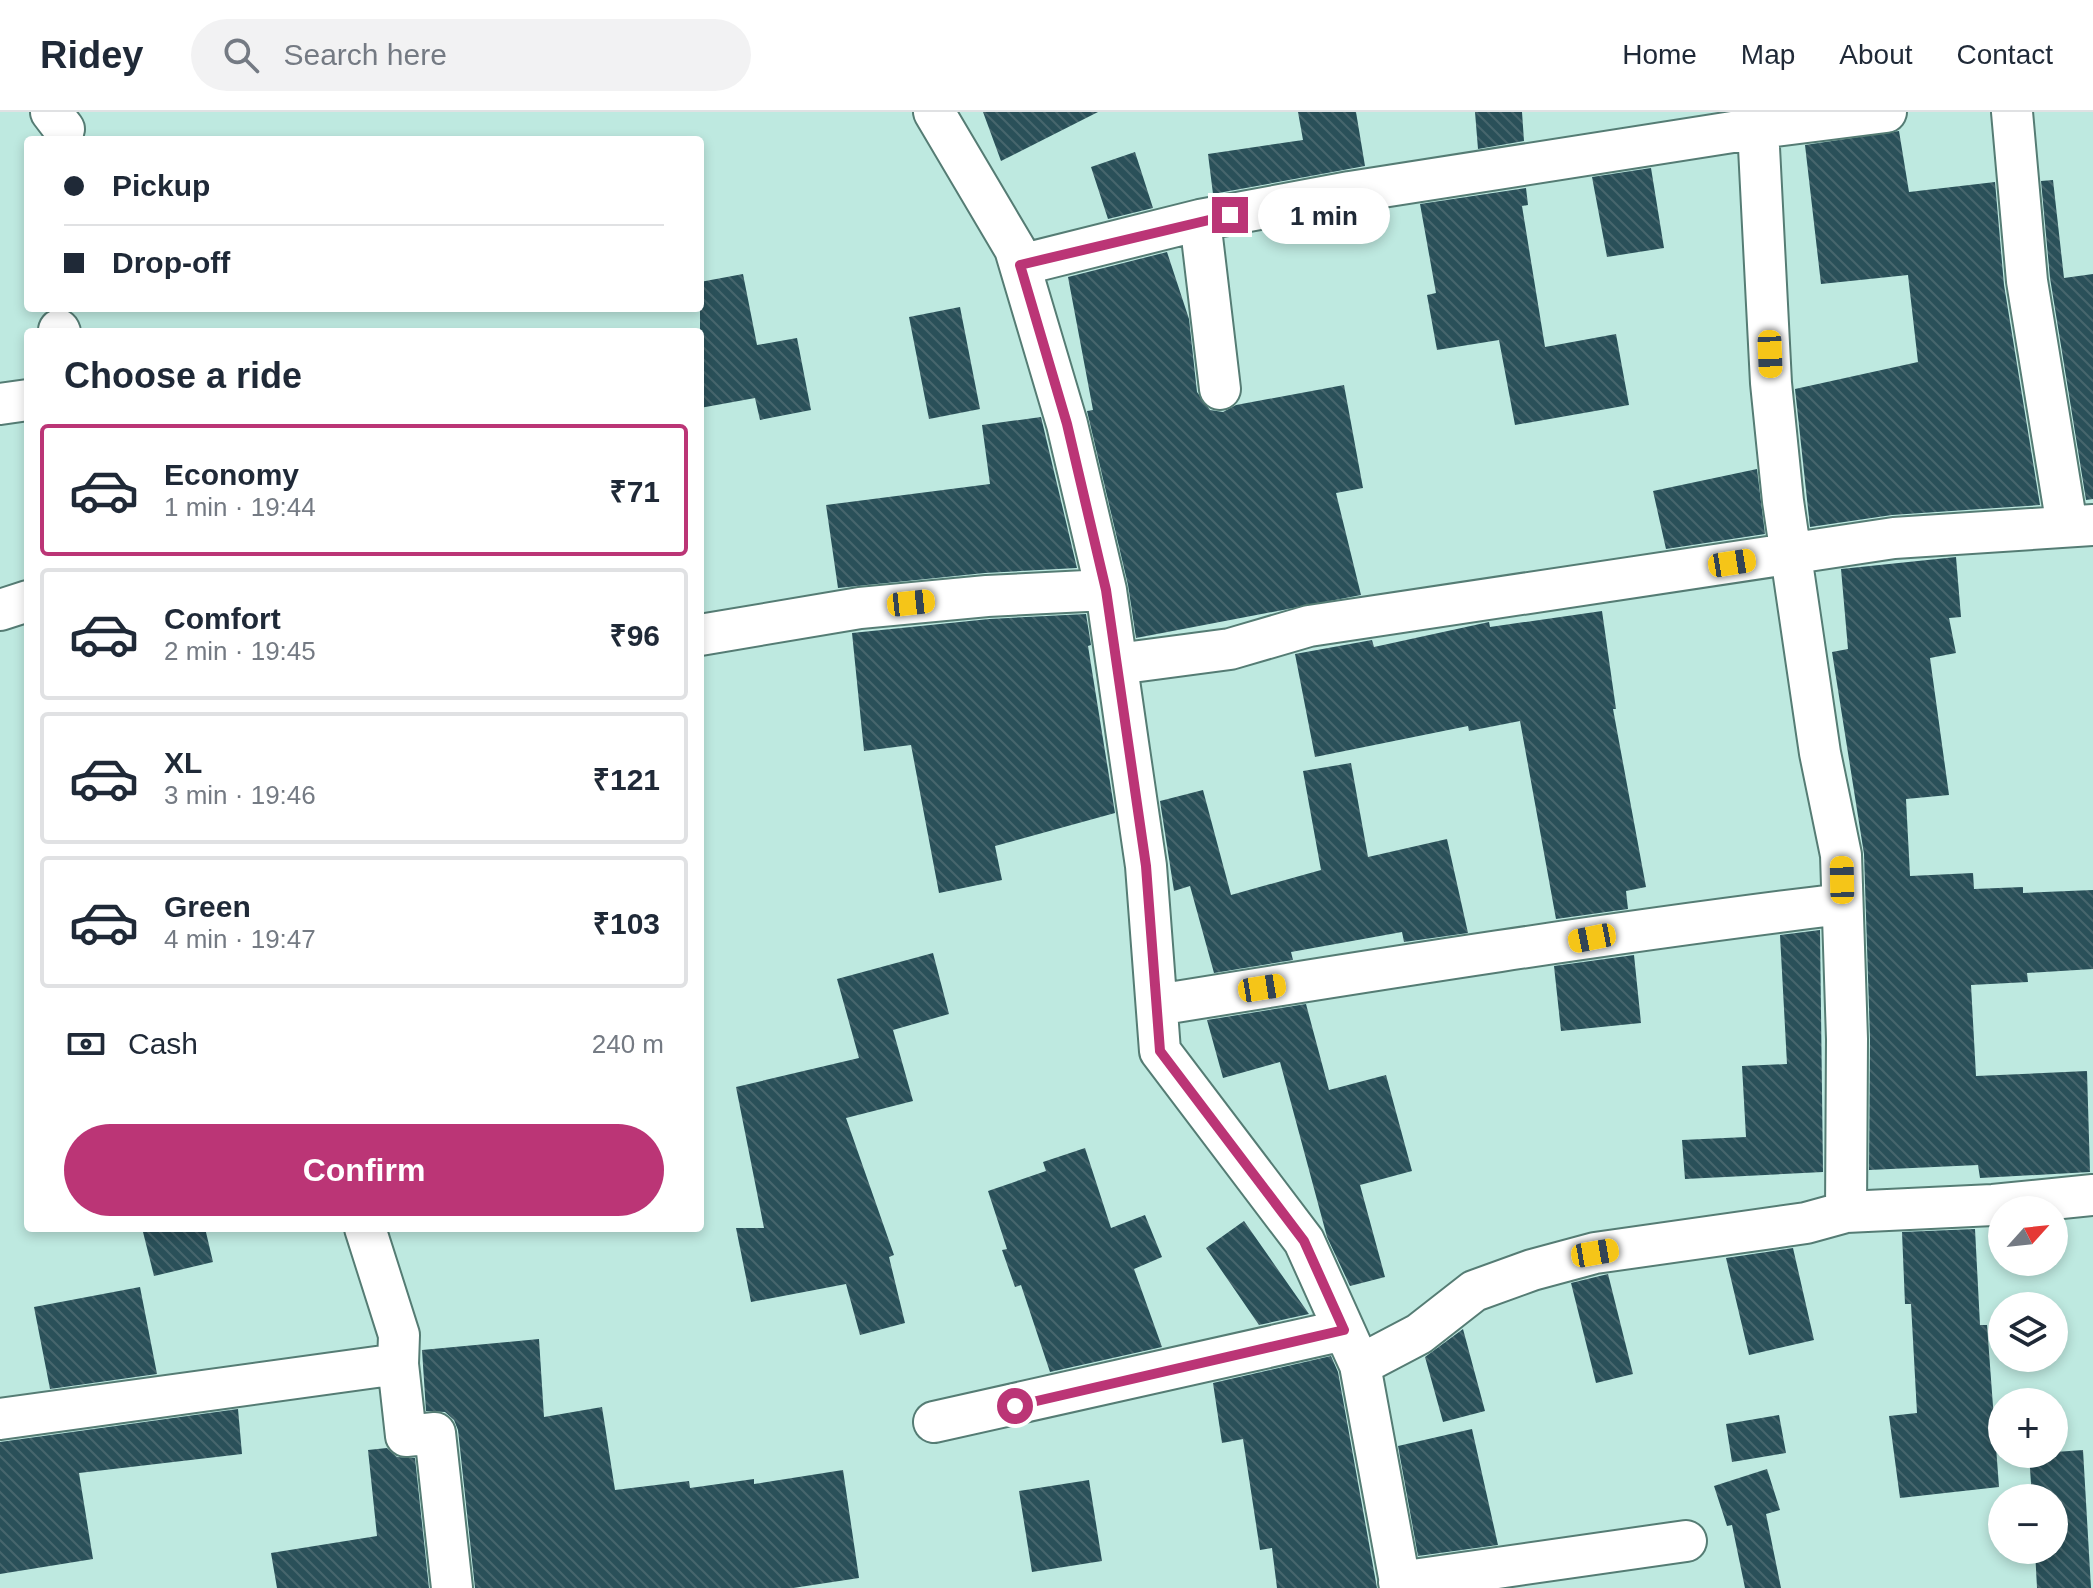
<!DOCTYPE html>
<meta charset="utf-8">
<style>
:root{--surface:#fff;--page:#f2f2f3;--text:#1f2937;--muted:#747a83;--line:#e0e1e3;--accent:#bb3576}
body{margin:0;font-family:Helvetica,sans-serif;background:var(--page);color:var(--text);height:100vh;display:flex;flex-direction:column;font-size:30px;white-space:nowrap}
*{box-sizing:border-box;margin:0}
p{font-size:26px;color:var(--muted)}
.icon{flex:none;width:44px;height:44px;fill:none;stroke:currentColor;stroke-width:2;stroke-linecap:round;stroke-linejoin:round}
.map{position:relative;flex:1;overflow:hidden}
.details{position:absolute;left:24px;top:216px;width:680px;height:904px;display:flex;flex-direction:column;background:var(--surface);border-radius:8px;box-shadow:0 4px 12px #0003}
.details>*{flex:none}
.top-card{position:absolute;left:24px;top:24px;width:680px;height:176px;border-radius:8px;box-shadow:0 4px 12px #0003;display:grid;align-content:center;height:176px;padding:0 40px;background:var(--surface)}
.needle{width:52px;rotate:63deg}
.controls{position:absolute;left:1988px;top:1084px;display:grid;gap:16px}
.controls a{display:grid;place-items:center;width:80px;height:80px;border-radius:50%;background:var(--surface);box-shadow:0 4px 12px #0003;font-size:40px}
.end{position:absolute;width:36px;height:36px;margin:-18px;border:10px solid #bb3576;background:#fff;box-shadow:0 0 0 4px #fff}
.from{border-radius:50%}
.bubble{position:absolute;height:56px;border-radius:28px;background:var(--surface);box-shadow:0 4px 12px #0003;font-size:26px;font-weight:700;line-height:56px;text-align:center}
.car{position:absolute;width:24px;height:48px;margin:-24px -12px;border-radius:10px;box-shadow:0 0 6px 2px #0007;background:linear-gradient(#f5c518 24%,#345 0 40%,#f5c518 0 76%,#345 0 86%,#f5c518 0)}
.top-card b{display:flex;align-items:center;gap:28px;height:76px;font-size:30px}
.top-card b+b{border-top:2px solid var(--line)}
.top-card i{width:20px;height:20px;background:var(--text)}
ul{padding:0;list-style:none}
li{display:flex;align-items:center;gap:24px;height:132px;margin:0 16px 12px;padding:0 24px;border:4px solid var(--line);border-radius:8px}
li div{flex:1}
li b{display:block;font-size:30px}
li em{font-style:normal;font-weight:700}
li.active{border-color:var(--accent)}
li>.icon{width:72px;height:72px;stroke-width:1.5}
h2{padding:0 40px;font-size:36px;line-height:96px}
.pay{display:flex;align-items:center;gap:20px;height:88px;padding:0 40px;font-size:30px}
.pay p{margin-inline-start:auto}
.button{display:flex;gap:16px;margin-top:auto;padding:16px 40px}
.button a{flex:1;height:92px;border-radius:48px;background:var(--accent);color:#fff;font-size:32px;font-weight:700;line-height:92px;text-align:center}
header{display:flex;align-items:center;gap:48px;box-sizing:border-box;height:112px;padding:0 40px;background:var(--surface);border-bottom:2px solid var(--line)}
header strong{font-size:38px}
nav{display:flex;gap:44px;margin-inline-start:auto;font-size:28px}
.search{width:560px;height:72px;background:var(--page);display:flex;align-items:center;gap:20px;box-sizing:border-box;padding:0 28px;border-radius:44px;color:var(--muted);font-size:30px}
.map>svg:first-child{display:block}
.building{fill:url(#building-back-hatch)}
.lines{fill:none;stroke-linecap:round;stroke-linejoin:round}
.minor-casing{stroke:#557c74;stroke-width:44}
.minor{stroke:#fff;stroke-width:40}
.route{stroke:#bb3576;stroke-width:10}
</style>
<header>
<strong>Ridey</strong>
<div class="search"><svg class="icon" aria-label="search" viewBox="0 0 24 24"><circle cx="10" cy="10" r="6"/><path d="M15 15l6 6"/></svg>Search here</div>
<nav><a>Home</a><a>Map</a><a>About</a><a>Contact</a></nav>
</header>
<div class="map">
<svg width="2093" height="1476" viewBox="0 0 2093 1476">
<defs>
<pattern id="building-back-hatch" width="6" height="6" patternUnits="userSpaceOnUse" patternTransform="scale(2)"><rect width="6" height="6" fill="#2a5059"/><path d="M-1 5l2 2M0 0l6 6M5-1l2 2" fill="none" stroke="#47666d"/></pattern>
</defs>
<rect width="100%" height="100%" fill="#bee9e0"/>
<path class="building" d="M 983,0 L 1098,0 L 1001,49 Z
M 1298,0 L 1356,0 L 1365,54 L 1213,82 L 1208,42 L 1303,28 Z
M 1475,0 L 1522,0 L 1524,29 L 1478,37 Z
M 1899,19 L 1909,80 L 1995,70 L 2004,173 L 2040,393 L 1892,403 L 1810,415 L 1795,277 L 1918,250 L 1908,163 L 1821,172 L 1805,33 Z
M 1135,40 L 1153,96 L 1108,107 L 1091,55 Z
M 1651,56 L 1664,136 L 1607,145 L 1592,65 Z
M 2053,68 L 2064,166 L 2093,162 L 2093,387 L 2086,388 L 2050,166 L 2041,69 Z
M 1526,76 L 1528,93 L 1522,94 L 1545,235 L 1616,222 L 1629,293 L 1515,313 L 1499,228 L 1437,238 L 1427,183 L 1436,181 L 1420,92 Z
M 1167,140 L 1189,207 L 1197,280 L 1210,298 L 1223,300 L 1236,293 L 1344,273 L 1363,376 L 1336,381 L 1361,483 L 1136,526 L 1128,473 L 1087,299 L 1093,298 L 1068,165 Z
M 743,162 L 757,233 L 797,226 L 811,298 L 760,308 L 755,286 L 700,296 L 700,170 Z
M 960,195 L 980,297 L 929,307 L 909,205 Z
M 1041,305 L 1077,456 L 985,461 L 838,476 L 826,393 L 990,372 L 982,313 Z
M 1757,357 L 1765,422 L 1666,437 L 1653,379 Z
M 1956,445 L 1961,505 L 1949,506 L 1956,541 L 1930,546 L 1949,683 L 1906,687 L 1910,764 L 1973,761 L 1974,777 L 2023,775 L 2023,781 L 2093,778 L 2093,857 L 2027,861 L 2028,870 L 1971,873 L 1976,964 L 2087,959 L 2090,1060 L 1980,1066 L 1978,1053 L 1869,1058 L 1870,927 L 1864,742 L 1832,540 L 1848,537 L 1841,457 Z
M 1602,499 L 1616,597 L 1613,597 L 1646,775 L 1626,779 L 1628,797 L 1556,807 L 1520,609 L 1469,619 L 1468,614 L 1315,645 L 1295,542 L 1372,528 L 1374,535 L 1489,510 L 1490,515 Z
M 1086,502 L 1091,533 L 1088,534 L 1115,701 L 995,734 L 1002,768 L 939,781 L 911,633 L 864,639 L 852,521 L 989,507 Z
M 1351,651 L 1368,745 L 1447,727 L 1468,821 L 1404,830 L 1402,820 L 1291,840 L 1293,848 L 1214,861 L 1190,774 L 1174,779 L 1160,689 L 1203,678 L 1231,783 L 1321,758 L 1303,659 Z
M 1820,818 L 1823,1060 L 1685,1067 L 1682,1028 L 1746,1025 L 1742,954 L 1787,952 L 1780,823 Z
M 933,841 L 949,902 L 893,918 L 913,989 L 846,1006 L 894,1143 L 889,1145 L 905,1211 L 860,1223 L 846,1172 L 751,1190 L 736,1116 L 764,1116 L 736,975 L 859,946 L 837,867 Z
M 1634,843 L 1641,911 L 1561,919 L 1554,854 Z
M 1306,892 L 1329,978 L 1386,963 L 1412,1059 L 1360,1073 L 1385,1165 L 1350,1174 L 1327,1125 L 1280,950 L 1223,966 L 1207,908 Z
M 1085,1036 L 1111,1116 L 1145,1103 L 1162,1145 L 1134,1157 L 1162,1235 L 1050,1260 L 1021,1173 L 1015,1175 L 1002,1138 L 1007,1137 L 988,1079 L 1046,1059 L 1043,1050 Z
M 1244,1109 L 1309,1202 L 1259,1213 L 1206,1136 Z
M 142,1116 L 205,1116 L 213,1150 L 154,1164 Z
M 1975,1117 L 1980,1213 L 1987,1213 L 1999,1375 L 1900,1386 L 1889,1304 L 1917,1301 L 1911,1192 L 1905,1192 L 1902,1120 Z
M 1793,1136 L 1814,1228 L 1749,1243 L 1726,1146 Z
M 1608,1162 L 1633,1262 L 1596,1271 L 1571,1171 Z
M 140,1175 L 157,1262 L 50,1277 L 34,1195 Z
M 1463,1217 L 1485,1299 L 1443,1310 L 1425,1245 Z
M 539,1227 L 544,1305 L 602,1295 L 615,1378 L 689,1369 L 690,1376 L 754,1367 L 754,1372 L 843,1358 L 859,1466 L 793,1476 L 475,1476 L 458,1318 L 454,1308 L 445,1300 L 426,1299 L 422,1238 Z
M 1331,1244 L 1338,1260 L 1377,1476 L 1277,1476 L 1272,1436 L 1260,1438 L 1243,1327 L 1222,1331 L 1213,1271 Z
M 238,1297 L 242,1342 L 79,1361 L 93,1447 L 0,1462 L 0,1330 Z
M 1779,1303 L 1786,1341 L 1732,1350 L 1726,1312 Z
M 1472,1317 L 1498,1433 L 1418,1444 L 1398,1334 Z
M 387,1336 L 397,1345 L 415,1346 L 429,1476 L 277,1476 L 271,1441 L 377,1424 L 368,1338 Z
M 2083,1338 L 2091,1476 L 2037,1476 L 2035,1438 L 2054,1438 L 2054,1386 L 2032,1386 L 2029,1342 Z
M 1767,1357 L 1780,1398 L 1766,1402 L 1781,1476 L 1745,1476 L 1732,1413 L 1727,1414 L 1714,1374 Z
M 1089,1368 L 1102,1449 L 1032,1460 L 1019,1379 Z"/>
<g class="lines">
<g class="minor-casing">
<path id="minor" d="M 51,0 L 64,17
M 934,0 L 1015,137 L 1067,312 L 1106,478 L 1128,631 L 1146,754 L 1160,939 L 1304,1129 L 1360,1253 L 1401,1476
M 2012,0 L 2027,169 L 2067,414
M 1200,108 L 1220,277
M 1020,153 L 1200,108 L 1350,80 L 1758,16 L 1886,0
M 59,218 L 60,220
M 0,292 L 28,288
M 0,498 L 28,489
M 700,523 L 860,496 L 987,484 L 1106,478
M 1117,552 L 1230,537 L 1309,514 L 1894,426 L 2093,413
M 1157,893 C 1385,856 1613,820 1842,792
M 1846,1100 L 1993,1093 L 2093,1083
M 365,1116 L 399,1223 L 398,1252 L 406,1324 L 435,1321 L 452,1476
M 1360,1253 L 1419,1222 L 1474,1179 L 1532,1158 L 1595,1141 L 1806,1111 L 1846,1100 L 1847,927 L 1841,743 L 1820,641 L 1783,389 L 1771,271 L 1758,16
M 0,1307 L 398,1252
M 934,1310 L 1344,1218
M 1399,1470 L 1686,1429"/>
</g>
<use href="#minor" class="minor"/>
</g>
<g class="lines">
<path class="route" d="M 1015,1294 L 1344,1218 L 1304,1129 L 1160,939 L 1146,754 L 1106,478 L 1067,312 L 1020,153 L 1230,103"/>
</g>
</svg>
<div class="controls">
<a><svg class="needle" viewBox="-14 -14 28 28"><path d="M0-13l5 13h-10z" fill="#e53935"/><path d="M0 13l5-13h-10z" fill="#747a83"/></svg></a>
<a><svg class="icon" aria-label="layers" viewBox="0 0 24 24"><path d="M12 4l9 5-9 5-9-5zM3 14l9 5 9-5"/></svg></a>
<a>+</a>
<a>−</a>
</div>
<i class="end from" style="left:1015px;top:1294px"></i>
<i class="end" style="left:1230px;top:103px"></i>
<div class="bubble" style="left:1258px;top:76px;width:132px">1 min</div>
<i class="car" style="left:1770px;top:242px;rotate:178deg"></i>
<i class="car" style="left:1732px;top:451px;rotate:81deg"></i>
<i class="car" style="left:911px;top:491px;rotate:84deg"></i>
<i class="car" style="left:1842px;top:768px;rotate:359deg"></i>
<i class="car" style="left:1592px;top:826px;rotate:259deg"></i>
<i class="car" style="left:1262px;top:876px;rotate:81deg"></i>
<i class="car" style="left:1595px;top:1141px;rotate:80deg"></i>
<div class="top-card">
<b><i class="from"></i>Pickup</b>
<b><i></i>Drop-off</b>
</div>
<section class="details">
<h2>Choose a ride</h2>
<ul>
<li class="active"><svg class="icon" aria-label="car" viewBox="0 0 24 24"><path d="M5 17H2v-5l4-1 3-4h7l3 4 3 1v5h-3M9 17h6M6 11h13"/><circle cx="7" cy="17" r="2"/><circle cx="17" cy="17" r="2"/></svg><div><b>Economy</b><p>1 min · 19:44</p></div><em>₹71</em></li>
<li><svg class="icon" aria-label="car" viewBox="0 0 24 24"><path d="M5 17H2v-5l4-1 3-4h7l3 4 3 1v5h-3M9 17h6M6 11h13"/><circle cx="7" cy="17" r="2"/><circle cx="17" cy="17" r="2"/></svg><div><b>Comfort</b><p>2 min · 19:45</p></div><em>₹96</em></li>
<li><svg class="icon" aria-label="car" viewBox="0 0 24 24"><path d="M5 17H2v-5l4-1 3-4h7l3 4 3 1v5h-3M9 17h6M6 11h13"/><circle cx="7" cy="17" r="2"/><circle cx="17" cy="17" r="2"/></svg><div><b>XL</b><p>3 min · 19:46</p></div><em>₹121</em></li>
<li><svg class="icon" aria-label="car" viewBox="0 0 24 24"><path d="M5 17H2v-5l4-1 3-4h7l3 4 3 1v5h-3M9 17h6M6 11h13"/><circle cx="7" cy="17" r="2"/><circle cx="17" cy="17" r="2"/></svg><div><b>Green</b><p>4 min · 19:47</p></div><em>₹103</em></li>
</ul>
<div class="pay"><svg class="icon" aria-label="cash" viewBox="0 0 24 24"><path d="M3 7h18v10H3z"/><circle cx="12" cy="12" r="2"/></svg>Cash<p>240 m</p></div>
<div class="button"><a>Confirm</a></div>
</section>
</div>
